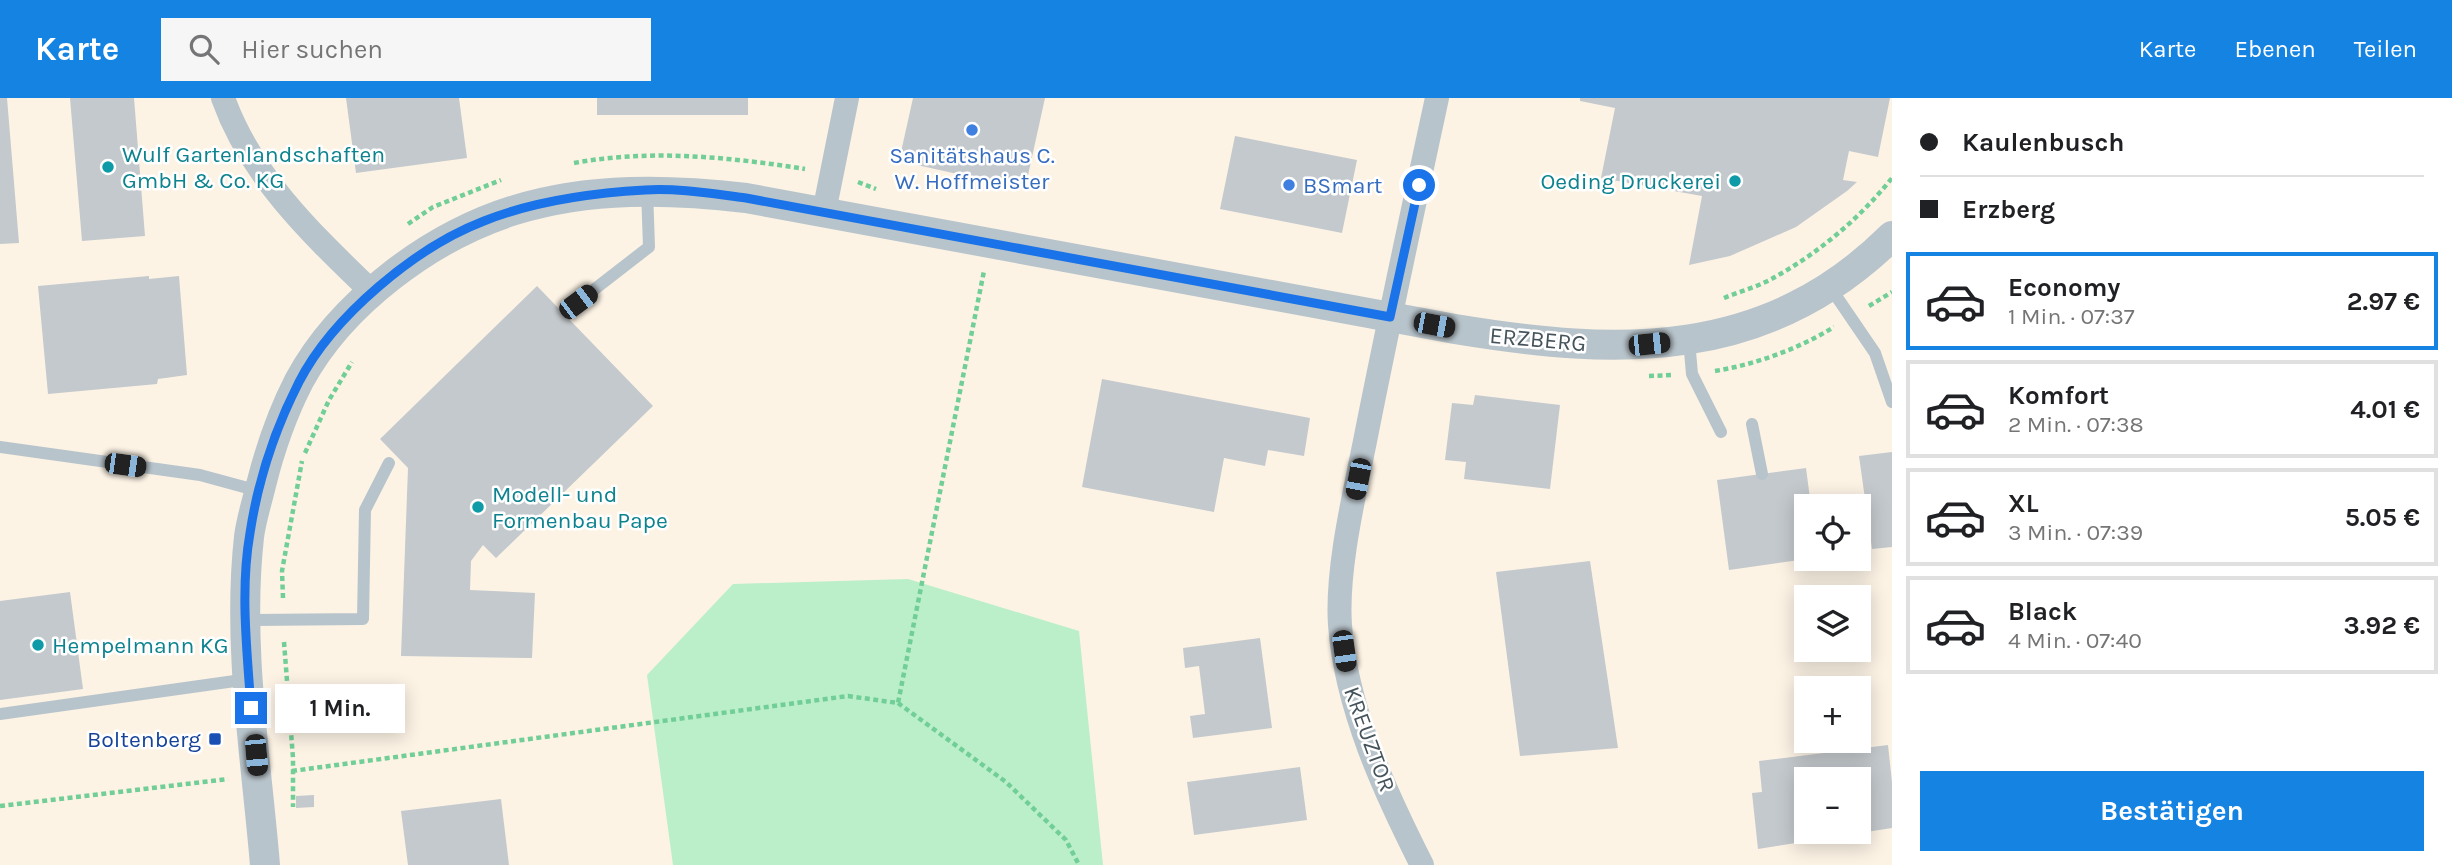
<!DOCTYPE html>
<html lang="de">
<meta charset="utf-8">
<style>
:root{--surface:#fff;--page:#f6f6f6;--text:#202124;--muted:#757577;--line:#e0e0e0;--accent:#1583e2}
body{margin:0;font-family:Karla,sans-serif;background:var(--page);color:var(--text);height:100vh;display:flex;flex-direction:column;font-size:26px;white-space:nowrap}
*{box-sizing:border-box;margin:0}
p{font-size:23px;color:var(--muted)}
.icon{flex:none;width:38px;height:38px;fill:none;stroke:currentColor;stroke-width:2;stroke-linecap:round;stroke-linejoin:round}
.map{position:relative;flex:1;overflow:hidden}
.drawer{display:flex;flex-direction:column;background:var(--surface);width:560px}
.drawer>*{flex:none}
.hud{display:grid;align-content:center;height:154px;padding:0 28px;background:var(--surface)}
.fabs{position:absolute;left:1794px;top:396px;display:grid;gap:14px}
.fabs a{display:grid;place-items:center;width:77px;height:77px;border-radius:0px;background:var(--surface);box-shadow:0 4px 18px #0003;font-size:35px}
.end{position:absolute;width:32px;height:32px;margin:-16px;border:9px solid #1a73e8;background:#fff;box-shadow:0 0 0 4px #fff}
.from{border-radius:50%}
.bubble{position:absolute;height:49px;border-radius:0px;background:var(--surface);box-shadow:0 4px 18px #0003;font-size:23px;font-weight:700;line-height:49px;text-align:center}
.car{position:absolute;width:21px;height:42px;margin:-21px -10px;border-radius:9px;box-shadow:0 0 5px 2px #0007;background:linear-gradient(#222 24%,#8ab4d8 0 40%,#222 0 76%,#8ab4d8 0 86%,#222 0)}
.hud b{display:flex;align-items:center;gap:24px;height:66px;font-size:26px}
.hud b+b{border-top:2px solid var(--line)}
.hud i{width:18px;height:18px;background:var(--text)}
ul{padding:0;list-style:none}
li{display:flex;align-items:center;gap:21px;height:98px;margin:0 14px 10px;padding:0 14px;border:4px solid var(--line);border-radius:0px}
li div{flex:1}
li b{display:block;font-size:26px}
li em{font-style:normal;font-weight:700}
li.current{border-color:var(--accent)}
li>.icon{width:63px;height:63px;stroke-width:1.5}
.cta{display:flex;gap:14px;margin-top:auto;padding:14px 28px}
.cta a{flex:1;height:80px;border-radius:0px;background:var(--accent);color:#fff;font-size:28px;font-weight:700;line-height:80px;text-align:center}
header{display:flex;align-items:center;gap:42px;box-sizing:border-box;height:98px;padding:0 35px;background:var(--accent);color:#fff}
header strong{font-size:33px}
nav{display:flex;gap:38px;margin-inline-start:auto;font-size:24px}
.search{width:490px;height:63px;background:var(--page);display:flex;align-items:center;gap:18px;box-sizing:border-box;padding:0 24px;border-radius:0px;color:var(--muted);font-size:26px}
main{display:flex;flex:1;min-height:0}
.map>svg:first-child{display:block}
.commercial{fill:#fcf3e5;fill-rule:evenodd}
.green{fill:#baefc9}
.building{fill:#c4c9cd;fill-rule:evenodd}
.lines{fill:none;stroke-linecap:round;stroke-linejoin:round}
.path{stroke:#72ce97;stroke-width:4.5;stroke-dasharray:5 3.5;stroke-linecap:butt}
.service{stroke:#b8c4cb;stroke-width:12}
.minor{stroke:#b8c4cb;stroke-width:24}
.tertiary{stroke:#b8c4cb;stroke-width:30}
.route{stroke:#1a73e8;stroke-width:9}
.shop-dot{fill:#3f7fe0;stroke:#fff;stroke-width:2.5}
.culture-dot{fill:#0f9aa8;stroke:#fff;stroke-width:2.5}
.transit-dot{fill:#1a4fb4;stroke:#fff;stroke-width:2.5}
.labels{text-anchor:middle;stroke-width:5;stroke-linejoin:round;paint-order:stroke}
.culture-label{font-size:23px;fill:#0d838f;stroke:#fff;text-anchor:start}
.shop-label{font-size:23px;fill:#366cbe;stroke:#fff}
.street-label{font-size:23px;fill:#45535b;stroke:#fff}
.transit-label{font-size:23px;fill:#164399;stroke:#fff;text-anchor:end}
</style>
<header>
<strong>Karte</strong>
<div class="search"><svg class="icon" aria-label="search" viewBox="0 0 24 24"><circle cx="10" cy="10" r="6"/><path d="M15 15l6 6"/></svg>Hier suchen</div>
<nav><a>Karte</a><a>Ebenen</a><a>Teilen</a></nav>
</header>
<main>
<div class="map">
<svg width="1892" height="767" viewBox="0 0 1892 767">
<rect width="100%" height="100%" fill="#f0edee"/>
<path class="commercial" d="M 0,0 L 1892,0 L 1892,767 L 0,767 ZM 1806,408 L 1858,408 L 1858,460 L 1806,460 ZM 1806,499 L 1858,499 L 1858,551 L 1806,551 ZM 1806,590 L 1858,590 L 1858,642 L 1806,642 ZM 1806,681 L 1858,681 L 1858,733 L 1806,733 Z"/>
<path class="green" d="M 908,481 L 1079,533 L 1103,767 L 673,767 L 647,577 L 733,486 Z"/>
<path class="building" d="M 0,0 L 7,0 L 19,145 L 0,146 Z
M 70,0 L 134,0 L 145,138 L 82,143 Z
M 346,0 L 459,0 L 467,60 L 356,75 Z
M 597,0 L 748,0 L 748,17 L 597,17 Z
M 913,0 L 1045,0 L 1025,91 L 899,63 Z
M 1580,0 L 1890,0 L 1878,59 L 1849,53 L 1843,82 L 1857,84 L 1847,93 L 1796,129 L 1730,158 L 1689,167 L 1702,98 L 1601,80 L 1615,10 L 1580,3 Z
M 1235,38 L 1357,62 L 1342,135 L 1220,111 Z
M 149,178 L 149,181 L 179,178 L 187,277 L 158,281 L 157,286 L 48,296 L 38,188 Z
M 537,188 L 653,308 L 496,460 L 483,447 L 471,463 L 470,492 L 535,495 L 532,560 L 401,558 L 408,370 L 380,341 Z
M 1102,281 L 1310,320 L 1304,358 L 1268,352 L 1265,368 L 1224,360 L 1214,414 L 1082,389 Z
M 1475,297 L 1560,307 L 1550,391 L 1464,381 L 1466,364 L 1445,362 L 1452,305 L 1473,307 Z
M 1892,354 L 1892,449 L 1872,451 L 1859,358 Z
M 1806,370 L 1811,408 L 1806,408 L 1806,461 L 1729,472 L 1717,382 Z
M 1590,463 L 1618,650 L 1520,658 L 1496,474 Z
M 70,494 L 83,591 L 0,602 L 0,503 Z
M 1260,540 L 1272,630 L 1193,640 L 1190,618 L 1205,616 L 1199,568 L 1185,570 L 1183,550 Z
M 1888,647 L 1892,684 L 1892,730 L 1758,751 L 1752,695 L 1762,694 L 1759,663 ZM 1806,681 L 1858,681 L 1858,733 L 1806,733 Z
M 1300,669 L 1307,722 L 1194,737 L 1187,684 Z
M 314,697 L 314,709 L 296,710 L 296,698 Z
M 501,701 L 509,767 L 408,767 L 401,713 Z"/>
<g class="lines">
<path class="path" d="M 574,65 C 650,51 729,59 805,71
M 858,84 L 876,91
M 408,126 L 433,109 L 501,82
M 1724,200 C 1741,193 1760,188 1775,179 C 1820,154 1860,120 1892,80
M 1869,208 L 1892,194
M 1715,273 C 1757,266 1798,251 1834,229
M 1649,278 L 1672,277
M 305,355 L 329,302 L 352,264
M 283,500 L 282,473 L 302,363
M 284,544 L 293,660 L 293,709
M 898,605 L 1006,684 L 1066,742 L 1079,767
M 292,673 L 848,598 L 898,605 L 984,173
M 0,708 L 228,681"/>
<path class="service" d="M 1830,189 L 1875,255 L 1892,304
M 578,204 L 649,149 L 647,92
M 1689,242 L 1692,276 L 1721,334
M 1752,326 L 1762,376
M 0,349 L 200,377 L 259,393
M 245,522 L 363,521 L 365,412 L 389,365
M 0,616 L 249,581"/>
<path class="minor" d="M 223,0 C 251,79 313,137 372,194
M 824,114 L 847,0
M 1422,767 C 1385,694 1346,610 1340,527 C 1336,469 1356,390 1367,333 C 1389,222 1413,111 1437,0"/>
<path class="tertiary" d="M 265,767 C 256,659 237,547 249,439 C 251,422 257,404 261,387 C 270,351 282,316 299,283 C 341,205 431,138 515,112 C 590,89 669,91 746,100 L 1455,231 C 1619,258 1766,263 1892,138"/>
</g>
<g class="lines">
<path class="route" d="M 251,610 C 247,552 240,492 250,435 C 258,383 275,331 299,284 C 333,218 416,149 484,123 C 534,103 592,95 645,92 C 679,90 713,96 746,100 L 1390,219 L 1419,87"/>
</g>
<g class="shop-dot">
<circle cx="972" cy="32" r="7"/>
<circle cx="1289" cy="87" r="7"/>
</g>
<g class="culture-dot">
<circle cx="108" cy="69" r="7"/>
<circle cx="1735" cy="83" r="7"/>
<circle cx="478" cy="409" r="7"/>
<circle cx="38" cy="547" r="7"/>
</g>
<rect class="transit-dot" x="208" y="634" width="14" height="14" rx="3.5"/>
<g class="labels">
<g class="culture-label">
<text x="122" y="64">Wulf Gartenlandschaften<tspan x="122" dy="26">GmbH &amp; Co. KG</tspan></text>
<text x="1721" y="91" text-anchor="end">Oeding Druckerei</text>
<text x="492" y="404">Modell- und<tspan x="492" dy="26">Formenbau Pape</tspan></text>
<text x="52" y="555">Hempelmann KG</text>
</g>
<g class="shop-label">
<text x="972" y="65">Sanitätshaus C.<tspan x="972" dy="26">W. Hoffmeister</tspan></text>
<text x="1303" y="95" text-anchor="start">BSmart</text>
</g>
<g class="street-label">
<text transform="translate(1538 241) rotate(5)" y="8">ERZBERG</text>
<text transform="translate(1370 641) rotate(70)" y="8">KREUZTOR</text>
</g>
<g class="transit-label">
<text x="201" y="649">Boltenberg</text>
</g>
</g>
</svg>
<div class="fabs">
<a><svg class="icon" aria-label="locate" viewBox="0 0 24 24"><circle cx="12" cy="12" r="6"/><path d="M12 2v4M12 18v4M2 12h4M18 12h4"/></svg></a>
<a><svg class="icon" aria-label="layers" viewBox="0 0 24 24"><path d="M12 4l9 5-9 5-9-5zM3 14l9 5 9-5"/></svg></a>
<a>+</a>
<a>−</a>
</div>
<i class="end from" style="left:1419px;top:87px"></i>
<i class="end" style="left:251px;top:610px"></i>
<div class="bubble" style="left:275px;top:586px;width:130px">1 Min.</div>
<i class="car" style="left:578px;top:204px;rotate:53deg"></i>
<i class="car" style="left:1434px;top:227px;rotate:101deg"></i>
<i class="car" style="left:1649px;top:246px;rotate:84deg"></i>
<i class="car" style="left:125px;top:367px;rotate:98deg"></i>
<i class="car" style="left:1358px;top:381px;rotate:191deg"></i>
<i class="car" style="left:1344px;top:553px;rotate:172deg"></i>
<i class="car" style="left:256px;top:657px;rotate:175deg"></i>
</div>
<section class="drawer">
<div class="hud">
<b><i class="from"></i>Kaulenbusch</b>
<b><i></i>Erzberg</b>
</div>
<ul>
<li class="current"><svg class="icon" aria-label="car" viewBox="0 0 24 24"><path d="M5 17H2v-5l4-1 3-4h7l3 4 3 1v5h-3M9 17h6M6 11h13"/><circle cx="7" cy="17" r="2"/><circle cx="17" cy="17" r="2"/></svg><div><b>Economy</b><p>1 Min. · 07:37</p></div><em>2.97 €</em></li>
<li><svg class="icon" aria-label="car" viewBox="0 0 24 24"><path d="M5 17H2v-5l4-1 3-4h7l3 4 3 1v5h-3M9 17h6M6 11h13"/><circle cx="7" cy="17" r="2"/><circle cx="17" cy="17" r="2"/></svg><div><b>Komfort</b><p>2 Min. · 07:38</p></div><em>4.01 €</em></li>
<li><svg class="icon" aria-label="car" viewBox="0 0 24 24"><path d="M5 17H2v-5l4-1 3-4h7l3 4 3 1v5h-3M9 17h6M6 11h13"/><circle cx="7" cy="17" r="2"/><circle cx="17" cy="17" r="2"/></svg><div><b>XL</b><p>3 Min. · 07:39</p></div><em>5.05 €</em></li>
<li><svg class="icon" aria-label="car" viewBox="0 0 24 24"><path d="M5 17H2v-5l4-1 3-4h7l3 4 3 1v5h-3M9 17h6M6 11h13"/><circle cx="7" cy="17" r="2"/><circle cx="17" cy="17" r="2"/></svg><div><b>Black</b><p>4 Min. · 07:40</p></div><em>3.92 €</em></li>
</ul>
<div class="cta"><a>Bestätigen</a></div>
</section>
</main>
